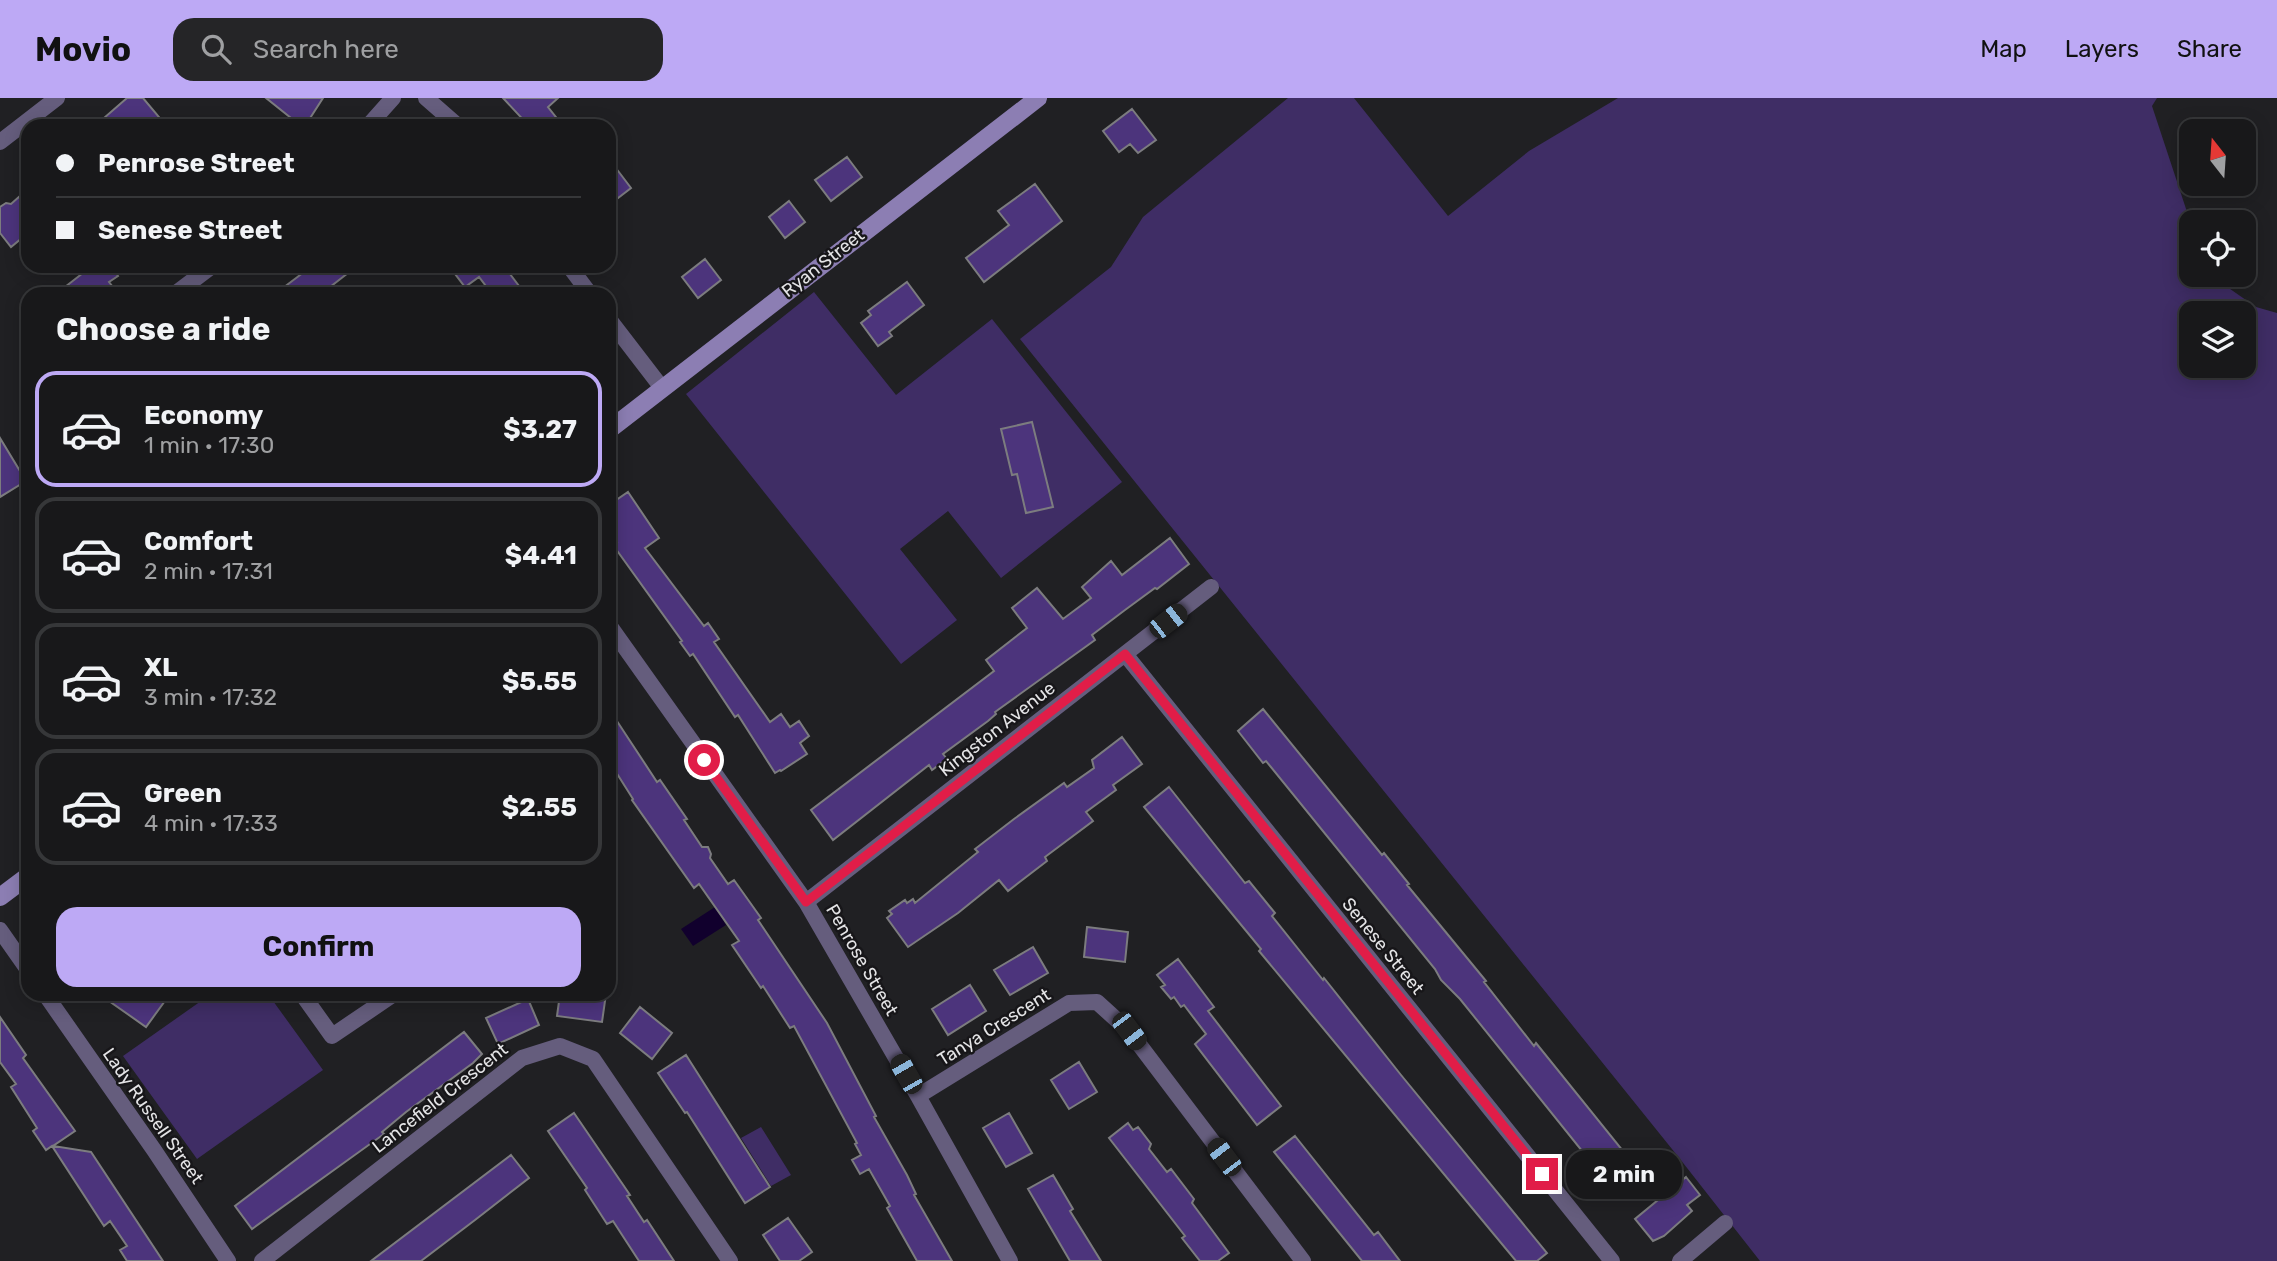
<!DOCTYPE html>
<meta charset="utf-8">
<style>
:root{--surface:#18181a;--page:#252527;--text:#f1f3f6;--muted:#9fa0a2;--line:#363739;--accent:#bda9f5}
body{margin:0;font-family:Rubik,sans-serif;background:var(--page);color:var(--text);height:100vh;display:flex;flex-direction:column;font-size:26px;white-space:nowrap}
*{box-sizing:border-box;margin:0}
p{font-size:23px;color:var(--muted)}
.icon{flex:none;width:38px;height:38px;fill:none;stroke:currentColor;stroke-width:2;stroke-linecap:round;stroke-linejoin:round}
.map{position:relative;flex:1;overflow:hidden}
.panel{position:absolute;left:21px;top:189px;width:595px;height:714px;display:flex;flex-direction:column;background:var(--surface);border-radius:21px;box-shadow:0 4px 18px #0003,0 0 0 2px var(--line)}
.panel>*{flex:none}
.hud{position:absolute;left:21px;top:21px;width:595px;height:154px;border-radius:21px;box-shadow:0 4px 18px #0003,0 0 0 2px var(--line);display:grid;align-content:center;height:154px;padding:0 35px;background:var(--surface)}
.needle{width:46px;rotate:343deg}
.buttons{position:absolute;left:2179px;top:21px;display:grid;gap:14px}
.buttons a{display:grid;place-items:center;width:77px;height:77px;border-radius:14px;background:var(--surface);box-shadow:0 4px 18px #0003,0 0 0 2px var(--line);font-size:35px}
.end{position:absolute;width:32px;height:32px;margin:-16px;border:9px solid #e11d48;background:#fff;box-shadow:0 0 0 4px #fff}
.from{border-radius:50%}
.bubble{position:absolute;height:49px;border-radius:21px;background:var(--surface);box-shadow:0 4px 18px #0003,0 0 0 2px var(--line);font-size:23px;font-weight:700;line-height:49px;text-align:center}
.car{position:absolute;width:21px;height:42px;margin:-21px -10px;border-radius:9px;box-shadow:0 0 5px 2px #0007;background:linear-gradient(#222 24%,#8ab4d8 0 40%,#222 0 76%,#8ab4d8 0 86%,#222 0)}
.hud b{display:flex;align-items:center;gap:24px;height:66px;font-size:26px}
.hud b+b{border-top:2px solid var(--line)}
.hud i{width:18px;height:18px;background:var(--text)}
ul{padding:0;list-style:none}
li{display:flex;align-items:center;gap:21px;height:116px;margin:0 14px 10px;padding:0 21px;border:4px solid var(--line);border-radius:21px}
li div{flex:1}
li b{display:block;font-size:26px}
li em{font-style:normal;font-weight:700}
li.current{border-color:var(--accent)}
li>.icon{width:63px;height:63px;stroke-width:1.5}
h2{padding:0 35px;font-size:32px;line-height:84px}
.button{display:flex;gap:14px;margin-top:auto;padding:14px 35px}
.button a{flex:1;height:80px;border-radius:21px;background:var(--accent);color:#111;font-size:28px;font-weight:700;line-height:80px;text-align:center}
header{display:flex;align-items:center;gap:42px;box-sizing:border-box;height:98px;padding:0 35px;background:var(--accent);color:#111}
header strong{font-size:33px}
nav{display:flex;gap:38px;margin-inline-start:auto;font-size:24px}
.search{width:490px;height:63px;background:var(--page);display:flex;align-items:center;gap:18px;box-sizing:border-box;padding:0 24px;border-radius:21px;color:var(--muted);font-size:26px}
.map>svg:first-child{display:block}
.green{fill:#3f2d65;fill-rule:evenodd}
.water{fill:#11002d}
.building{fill:#4c347c;stroke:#7c7c7f;stroke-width:2}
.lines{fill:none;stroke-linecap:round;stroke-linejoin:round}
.street{stroke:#655d7d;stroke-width:16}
.secondary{stroke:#8c7eb3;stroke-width:18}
.route{stroke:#e11d48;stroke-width:9}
.labels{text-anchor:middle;stroke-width:5;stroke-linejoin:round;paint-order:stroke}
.street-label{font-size:18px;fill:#e4e4e6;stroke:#171619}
</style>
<header>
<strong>Movio</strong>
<div class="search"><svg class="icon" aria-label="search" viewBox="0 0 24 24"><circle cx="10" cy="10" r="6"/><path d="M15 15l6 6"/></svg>Search here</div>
<nav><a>Map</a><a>Layers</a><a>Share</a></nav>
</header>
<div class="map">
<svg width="2277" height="1163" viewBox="0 0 2277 1163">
<rect width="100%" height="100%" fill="#202023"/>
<path class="green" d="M 1288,0 L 1354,0 L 1448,118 L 1529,53 L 1618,0 L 2157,0 L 2152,8 L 2191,126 L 2191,177 L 2210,177 L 2256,209 L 2277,215 L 2277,1163 L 1760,1163 L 1680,1061 L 1020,241 L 1111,169 L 1143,119 ZM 2191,215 L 2244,215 L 2244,268 L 2191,268 Z
M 814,194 L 896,297 L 992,221 L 1122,384 L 1001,480 L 948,413 L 900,451 L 957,522 L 901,566 L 686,296 Z
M 211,896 L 268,896 L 323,972 L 197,1061 L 123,958 Z
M 761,1029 L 791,1077 L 771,1088 L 741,1040 Z"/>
<path class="water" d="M 715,809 L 726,827 L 693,848 L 681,831 Z"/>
<path class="building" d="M 127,0 L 143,0 L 159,19 L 148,28 L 112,28 L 104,20 Z
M 266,0 L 323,0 L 305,28 L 301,28 Z
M 503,0 L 558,0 L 548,9 L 563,28 L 529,28 Z
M 1132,11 L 1156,42 L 1138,55 L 1130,46 L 1119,54 L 1103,33 Z
M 847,59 L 862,79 L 831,103 L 815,82 Z
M 609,61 L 631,90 L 609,107 Z
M 1035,86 L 1062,123 L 984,184 L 966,160 L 1009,127 L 998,113 Z
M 20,98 L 28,108 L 28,135 L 11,149 L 0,135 L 0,109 L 6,105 L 11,106 Z
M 789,103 L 805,124 L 785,140 L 769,119 Z
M 705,161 L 721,182 L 698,200 L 682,179 Z
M 92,168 L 111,168 L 118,178 L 109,184 L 113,189 L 104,196 L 56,196 Z
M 312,168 L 357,168 L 321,196 L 275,196 Z
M 449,168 L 504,168 L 525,196 L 492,196 L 479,179 L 465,189 Z
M 907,184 L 924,207 L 889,234 L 892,238 L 878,248 L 861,225 L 871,217 L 868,213 Z
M 1032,324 L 1053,409 L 1026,415 L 1017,376 L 1012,377 L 1001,331 Z
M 0,340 L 26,383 L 0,399 Z
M 628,394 L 659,440 L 645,450 L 704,528 L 708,525 L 719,541 L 714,544 L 770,624 L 781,616 L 790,629 L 799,623 L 809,638 L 800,645 L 807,656 L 781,673 L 780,672 L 775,675 L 738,617 L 735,619 L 693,556 L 690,558 L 680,544 L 682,543 L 613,447 L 617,444 L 609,432 L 609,407 Z
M 1170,440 L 1189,466 L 1157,491 L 1155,490 L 1125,512 L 1092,537 L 1095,542 L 995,614 L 996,616 L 988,623 L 943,656 L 947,661 L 932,672 L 929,667 L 833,742 L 811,712 L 994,573 L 986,562 L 1027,530 L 1012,510 L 1037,490 L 1063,521 L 1091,500 L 1082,489 L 1111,463 L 1122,477 Z
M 609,611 L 657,684 L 660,682 L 687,721 L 684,722 L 702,749 L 708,749 L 711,756 L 710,760 L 728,786 L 734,782 L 761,820 L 758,822 L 827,925 L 876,1018 L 874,1019 L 907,1077 L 916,1096 L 914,1097 L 952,1163 L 917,1163 L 887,1110 L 890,1108 L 869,1071 L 860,1076 L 852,1062 L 861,1057 L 855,1046 L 857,1045 L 794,928 L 790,930 L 763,888 L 761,890 L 732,847 L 739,843 L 699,786 L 694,790 L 632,702 L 633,701 L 609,663 Z
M 1263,611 L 1382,757 L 1384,755 L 1409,786 L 1407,787 L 1486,883 L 1484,884 L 1534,948 L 1536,945 L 1640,1074 L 1615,1094 L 1460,901 L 1441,882 L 1435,871 L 1266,663 L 1263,665 L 1238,633 Z
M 1122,639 L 1142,666 L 1113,687 L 1116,692 L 1086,714 L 1093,723 L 1045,759 L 1047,763 L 1008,793 L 999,782 L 958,815 L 908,849 L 887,820 L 892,816 L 889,813 L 905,802 L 907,805 L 913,801 L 915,805 L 978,754 L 975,751 L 1014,721 L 1064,685 L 1067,689 L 1094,670 L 1092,662 Z
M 1169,689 L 1245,785 L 1249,783 L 1275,815 L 1272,818 L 1323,882 L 1324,880 L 1401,977 L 1547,1155 L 1537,1163 L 1516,1163 L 1259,853 L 1261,851 L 1144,709 Z
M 1087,829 L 1128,834 L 1125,864 L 1084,859 Z
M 1033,849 L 1048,875 L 1010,897 L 994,872 Z
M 1178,861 L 1214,909 L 1208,913 L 1281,1008 L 1257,1027 L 1195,946 L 1206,936 L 1184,907 L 1181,909 L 1174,899 L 1171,901 L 1161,889 L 1165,887 L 1157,877 Z
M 970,887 L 986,913 L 948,937 L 932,911 Z
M 99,896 L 170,896 L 146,929 Z
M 560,896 L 606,896 L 602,924 L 557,918 Z
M 528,901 L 539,927 L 498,946 L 486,920 Z
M 640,909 L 672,935 L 652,961 L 620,935 Z
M 0,919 L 26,957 L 23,960 L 75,1033 L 53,1048 L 91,1054 L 163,1163 L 127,1163 L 120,1152 L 127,1148 L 110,1123 L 104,1128 L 52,1048 L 46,1052 L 33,1033 L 37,1030 L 11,989 L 16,986 L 0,964 Z
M 464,934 L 482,956 L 473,965 L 406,1014 L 382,1034 L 384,1036 L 252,1131 L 235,1108 Z
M 686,957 L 770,1089 L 745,1105 L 687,1014 L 685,1015 L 658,975 Z
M 1079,964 L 1097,994 L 1069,1011 L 1051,982 Z
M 574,1015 L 630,1097 L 627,1098 L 644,1124 L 647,1122 L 674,1163 L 639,1163 L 613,1123 L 607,1126 L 585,1092 L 587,1090 L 548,1033 Z
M 1009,1015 L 1032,1055 L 1006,1069 L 983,1030 Z
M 1128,1025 L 1133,1032 L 1138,1029 L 1151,1046 L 1149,1051 L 1167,1074 L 1171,1071 L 1194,1101 L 1192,1105 L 1229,1155 L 1218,1163 L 1200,1163 L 1182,1140 L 1185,1138 L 1109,1040 Z
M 1295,1038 L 1374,1137 L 1378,1134 L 1400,1163 L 1362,1163 L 1274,1054 Z
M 511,1057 L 529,1080 L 475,1122 L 421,1163 L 371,1163 Z
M 1053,1077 L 1073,1111 L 1070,1113 L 1101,1163 L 1070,1163 L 1028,1091 Z
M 1686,1079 L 1700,1097 L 1687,1107 L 1692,1113 L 1664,1138 L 1653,1143 L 1635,1121 Z
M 788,1120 L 812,1154 L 799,1163 L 780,1163 L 763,1137 Z"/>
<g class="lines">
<path class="street" d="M 426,0 L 458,28
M 368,28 L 393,0
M 0,44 L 57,0
M 569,168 L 590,196
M 175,196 L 212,168
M 609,221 L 662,290
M 609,527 L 806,804 L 918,998 L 1010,1163
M 1125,556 L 1612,1163
M 806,804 L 1211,489
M 0,832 L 28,872
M 45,896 L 154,1052 L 228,1163
M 302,896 L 332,938 L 394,896
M 918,998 L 1069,905 L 1097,904 L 1129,933 L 1303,1163
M 262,1163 L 522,960 L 560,948 L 593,961 L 730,1163
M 1680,1163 L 1725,1125"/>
<path class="secondary" d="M 609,332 L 1038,0
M 0,799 L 28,778"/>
</g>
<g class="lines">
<path class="route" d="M 704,662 L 806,804 L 1125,556 L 1542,1076"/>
</g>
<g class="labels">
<g class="street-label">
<text transform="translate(823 165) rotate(-38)" y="6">Ryan Street</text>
<text transform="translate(997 631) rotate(-38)" y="6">Kingston Avenue</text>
<text transform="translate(1383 848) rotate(51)" y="6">Senese Street</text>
<text transform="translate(862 862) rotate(60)" y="6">Penrose Street</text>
<text transform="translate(994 929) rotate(-32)" y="6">Tanya Crescent</text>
<text transform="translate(440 1000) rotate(-38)" y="6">Lancefield Crescent</text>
<text transform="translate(153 1018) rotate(55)" y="6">Lady Russell Street</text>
</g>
</g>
</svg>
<div class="buttons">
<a><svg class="needle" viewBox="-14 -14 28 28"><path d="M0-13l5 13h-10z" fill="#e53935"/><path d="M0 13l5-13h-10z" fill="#9fa0a2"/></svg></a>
<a><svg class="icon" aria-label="locate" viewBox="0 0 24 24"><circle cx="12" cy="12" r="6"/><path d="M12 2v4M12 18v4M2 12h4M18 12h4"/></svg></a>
<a><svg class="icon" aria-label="layers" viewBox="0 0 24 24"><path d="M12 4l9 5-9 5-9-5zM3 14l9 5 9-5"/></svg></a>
</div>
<i class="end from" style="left:704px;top:662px"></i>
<i class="end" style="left:1542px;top:1076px"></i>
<div class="bubble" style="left:1566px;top:1052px;width:116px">2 min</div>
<i class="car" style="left:1168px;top:523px;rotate:52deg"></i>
<i class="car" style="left:1129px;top:933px;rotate:143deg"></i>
<i class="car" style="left:906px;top:976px;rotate:330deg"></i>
<i class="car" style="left:1224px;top:1059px;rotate:323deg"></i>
<div class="hud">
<b><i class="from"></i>Penrose Street</b>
<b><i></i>Senese Street</b>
</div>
<section class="panel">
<h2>Choose a ride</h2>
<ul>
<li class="current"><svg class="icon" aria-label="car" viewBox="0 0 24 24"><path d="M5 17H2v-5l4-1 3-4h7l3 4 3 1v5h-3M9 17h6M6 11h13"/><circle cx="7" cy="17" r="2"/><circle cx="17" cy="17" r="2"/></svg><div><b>Economy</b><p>1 min · 17:30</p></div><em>$3.27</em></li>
<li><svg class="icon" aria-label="car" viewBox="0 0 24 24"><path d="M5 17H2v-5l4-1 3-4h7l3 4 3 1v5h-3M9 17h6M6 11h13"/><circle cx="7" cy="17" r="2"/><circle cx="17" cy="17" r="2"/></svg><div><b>Comfort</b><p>2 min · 17:31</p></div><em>$4.41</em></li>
<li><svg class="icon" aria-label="car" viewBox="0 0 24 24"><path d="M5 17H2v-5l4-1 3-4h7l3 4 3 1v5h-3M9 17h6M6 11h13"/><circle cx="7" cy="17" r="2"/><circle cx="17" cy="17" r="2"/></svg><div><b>XL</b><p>3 min · 17:32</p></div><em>$5.55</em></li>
<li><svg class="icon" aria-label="car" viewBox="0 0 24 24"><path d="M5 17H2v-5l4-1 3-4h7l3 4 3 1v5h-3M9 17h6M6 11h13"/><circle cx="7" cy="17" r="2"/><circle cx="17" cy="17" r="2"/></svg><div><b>Green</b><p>4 min · 17:33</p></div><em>$2.55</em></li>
</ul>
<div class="button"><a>Confirm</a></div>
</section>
</div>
